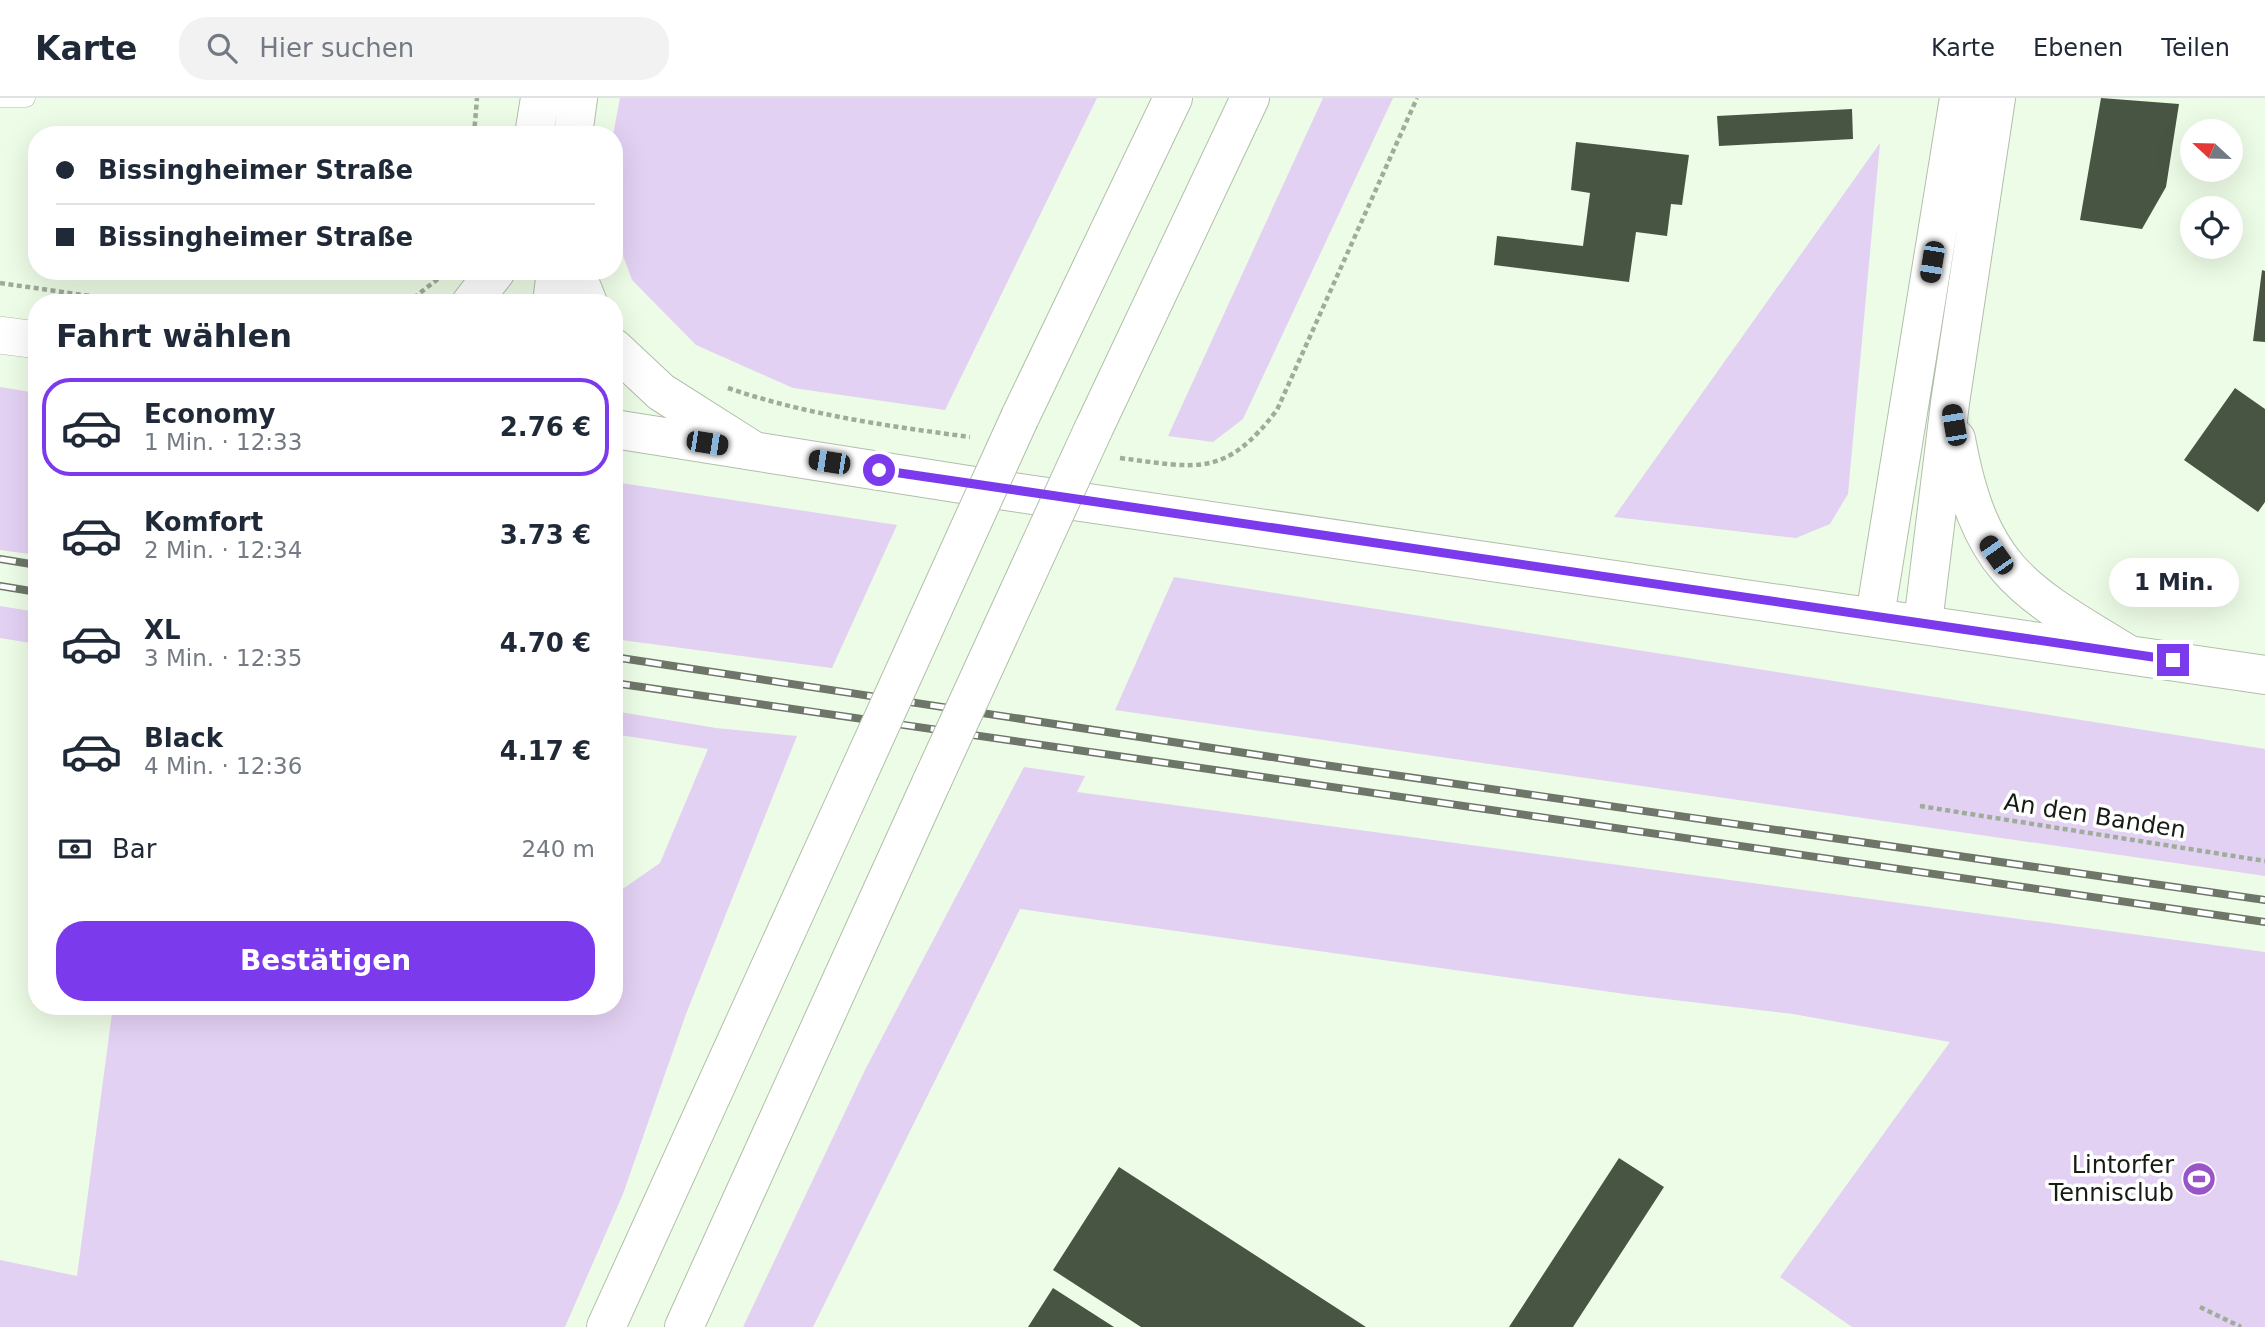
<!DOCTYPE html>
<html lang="de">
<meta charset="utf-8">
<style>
:root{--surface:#fff;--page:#f2f2f3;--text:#1f2937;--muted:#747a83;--line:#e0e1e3;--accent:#7c3aed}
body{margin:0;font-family:"DejaVu Sans",sans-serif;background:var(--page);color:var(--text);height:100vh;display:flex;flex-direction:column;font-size:26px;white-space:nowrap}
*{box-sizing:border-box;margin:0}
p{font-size:23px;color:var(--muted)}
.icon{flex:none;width:38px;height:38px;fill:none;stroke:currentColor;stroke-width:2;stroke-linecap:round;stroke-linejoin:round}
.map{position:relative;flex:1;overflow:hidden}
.sheet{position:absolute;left:28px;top:196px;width:595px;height:721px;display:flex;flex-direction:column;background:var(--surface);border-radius:28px;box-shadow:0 7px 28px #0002}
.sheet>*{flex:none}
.guide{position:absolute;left:28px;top:28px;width:595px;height:154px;border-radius:28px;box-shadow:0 7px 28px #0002;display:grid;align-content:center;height:154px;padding:0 28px;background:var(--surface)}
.needle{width:46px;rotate:292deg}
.buttons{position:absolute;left:2180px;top:21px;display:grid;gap:14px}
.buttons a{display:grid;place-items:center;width:63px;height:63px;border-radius:50%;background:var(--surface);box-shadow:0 7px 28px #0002;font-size:35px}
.end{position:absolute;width:32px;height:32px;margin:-16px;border:9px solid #7c3aed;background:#fff;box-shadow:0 0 0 4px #fff}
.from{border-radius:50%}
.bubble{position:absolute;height:49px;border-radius:24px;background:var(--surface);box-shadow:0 7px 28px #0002;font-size:23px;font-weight:600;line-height:49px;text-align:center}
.car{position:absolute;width:21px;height:42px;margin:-21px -10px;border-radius:9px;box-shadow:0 0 5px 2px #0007;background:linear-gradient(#222 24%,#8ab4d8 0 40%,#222 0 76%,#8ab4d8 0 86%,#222 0)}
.guide b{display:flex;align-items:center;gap:24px;height:66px;font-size:26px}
.guide b+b{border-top:2px solid var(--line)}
.guide i{width:18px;height:18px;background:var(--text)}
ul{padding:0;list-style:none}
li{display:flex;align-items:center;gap:21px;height:98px;margin:0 14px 10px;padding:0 14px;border:4px solid transparent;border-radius:28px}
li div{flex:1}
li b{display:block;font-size:26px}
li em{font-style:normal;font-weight:600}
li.on{border-color:var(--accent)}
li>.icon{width:63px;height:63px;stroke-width:1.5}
h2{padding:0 28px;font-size:32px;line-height:84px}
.pay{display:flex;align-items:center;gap:18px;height:77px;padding:0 28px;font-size:26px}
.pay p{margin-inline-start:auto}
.cta{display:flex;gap:14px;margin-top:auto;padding:14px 28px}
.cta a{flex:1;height:80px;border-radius:28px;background:var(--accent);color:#fff;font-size:28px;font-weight:600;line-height:80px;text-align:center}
header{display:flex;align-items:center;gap:42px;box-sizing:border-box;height:98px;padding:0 35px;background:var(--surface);border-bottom:2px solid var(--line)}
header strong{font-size:33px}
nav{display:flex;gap:38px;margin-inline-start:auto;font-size:24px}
.search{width:490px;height:63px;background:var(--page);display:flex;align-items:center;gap:18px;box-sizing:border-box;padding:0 24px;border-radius:28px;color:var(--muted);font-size:26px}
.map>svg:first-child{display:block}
.green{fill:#e3d1f3}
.building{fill:#495543}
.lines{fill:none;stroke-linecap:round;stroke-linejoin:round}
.service-casing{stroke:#b1bfaa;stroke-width:19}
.minor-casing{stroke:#b1bfaa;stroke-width:38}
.tertiary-casing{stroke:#b1bfaa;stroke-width:40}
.motorway-casing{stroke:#b1bfaa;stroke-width:40}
.path{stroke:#a0ac9b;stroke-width:4.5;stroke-dasharray:5 3.5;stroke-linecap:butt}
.service{stroke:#fff;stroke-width:18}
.minor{stroke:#fff;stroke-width:37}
.tertiary{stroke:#fff;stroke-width:38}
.motorway{stroke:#fff;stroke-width:38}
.rail-casing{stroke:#6d7669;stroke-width:8}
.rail{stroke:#fff;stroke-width:5;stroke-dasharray:16;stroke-linecap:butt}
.motorway-bridge-casing{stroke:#b1bfaa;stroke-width:40;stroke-linecap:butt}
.motorway-bridge{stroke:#fff;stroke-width:38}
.route{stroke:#7c3aed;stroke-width:9}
.labels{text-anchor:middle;stroke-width:7;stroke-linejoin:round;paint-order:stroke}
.street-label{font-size:24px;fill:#161c14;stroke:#fff}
.poi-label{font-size:24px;fill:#161c14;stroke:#fff;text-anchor:end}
</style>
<header>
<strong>Karte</strong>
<div class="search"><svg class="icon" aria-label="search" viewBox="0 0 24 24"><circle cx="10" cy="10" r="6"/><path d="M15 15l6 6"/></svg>Hier suchen</div>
<nav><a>Karte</a><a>Ebenen</a><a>Teilen</a></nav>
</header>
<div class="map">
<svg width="2265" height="1229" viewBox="0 0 2265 1229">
<rect width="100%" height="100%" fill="#edfce6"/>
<path class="green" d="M 620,0 L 1097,0 L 945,312 L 793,290 L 696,247 L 632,182 L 614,133 L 613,37 Z
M 1323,0 L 1393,0 L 1243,321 L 1213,344 L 1168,338 Z
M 1880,45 L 1848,396 L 1830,426 L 1796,440 L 1614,419 Z
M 0,289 L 37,295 L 37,457 L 0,452 Z
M 614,384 L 897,427 L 832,570 L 614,541 Z
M 1174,479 L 2265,651 L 2265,778 L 1115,612 Z
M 0,508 L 37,514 L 37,546 L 0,540 Z
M 614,613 L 716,630 L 797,638 L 686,916 L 623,1096 L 565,1229 L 0,1229 L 0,1162 L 77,1178 L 113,908 L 614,908 L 614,797 L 660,765 L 708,651 L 614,636 Z
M 1024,669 L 1085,678 L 1077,694 L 2265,854 L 2265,1229 L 1852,1229 L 1780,1179 L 1950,944 L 1793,916 L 1632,897 L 1020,811 L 813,1229 L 743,1229 L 865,972 Z"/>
<path class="building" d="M 2101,0 L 2179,6 L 2166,89 L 2142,131 L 2080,122 Z
M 1852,11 L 1853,41 L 1719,48 L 1717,18 Z
M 1576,44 L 1689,57 L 1682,107 L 1671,106 L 1667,138 L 1636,134 L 1629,184 L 1494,167 L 1497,138 L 1583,148 L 1590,95 L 1571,92 Z
M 2262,172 L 2265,173 L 2265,244 L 2253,243 Z
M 2235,290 L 2265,311 L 2265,404 L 2258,414 L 2184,362 Z
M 1619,1060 L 1664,1089 L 1573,1229 L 1509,1229 Z
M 1119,1069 L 1366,1229 L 1141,1229 L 1053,1172 Z
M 1053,1190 L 1114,1229 L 1028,1229 Z"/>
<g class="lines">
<g class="service-casing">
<path id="service" d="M 0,0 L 26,0"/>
</g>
<g class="minor-casing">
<path id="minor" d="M 0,237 L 37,242"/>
</g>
<g class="tertiary-casing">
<path id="tertiary" d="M 614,331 L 1006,393 L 2265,577"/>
</g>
<g class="motorway-casing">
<path id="motorway" d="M 534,37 L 540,0
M 573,37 L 578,0
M 575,173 L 588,205
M 471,205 L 496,173
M 552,205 L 556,173
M 614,250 L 661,294 L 754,353
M 1020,319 L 1173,0
M 1093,332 L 1250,0
M 1956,341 C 1980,471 2020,491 2126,555
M 1875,518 L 1959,0
M 1923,525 L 1950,305 L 1996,0
M 606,1229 L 859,674
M 684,1229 L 932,683"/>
</g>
<path class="path" d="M 474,37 L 477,0
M 0,185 L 139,205
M 407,205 L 443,177
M 728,290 C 807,317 888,328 970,339
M 1120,360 C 1198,370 1225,380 1277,312 L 1417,0
M 1920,708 L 2265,763
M 2200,1209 L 2241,1229"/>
<use href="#service" class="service"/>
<use href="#minor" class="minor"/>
<use href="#tertiary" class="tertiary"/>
<use href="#motorway" class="motorway"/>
<g class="rail-casing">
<path id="rail" d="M 0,461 L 37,467
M 0,488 L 37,494
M 614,559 L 1324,667 L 2265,802
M 614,585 L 2265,824"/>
</g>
<use href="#rail" class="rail"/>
<g class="motorway-bridge-casing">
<path id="motorway-bridge" d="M 859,674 L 1020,319
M 932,683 L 1093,332"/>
</g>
<use href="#motorway-bridge" class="motorway-bridge"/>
</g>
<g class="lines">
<path class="route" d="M 879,372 L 2173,562"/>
</g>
<defs>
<g id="stadium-disc" transform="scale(1.75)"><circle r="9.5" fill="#9954c8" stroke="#fff"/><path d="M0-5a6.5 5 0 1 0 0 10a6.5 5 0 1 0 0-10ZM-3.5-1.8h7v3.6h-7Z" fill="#fff"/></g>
</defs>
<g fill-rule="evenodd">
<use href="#stadium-disc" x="2199" y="1081"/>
</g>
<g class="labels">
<g class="street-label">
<text transform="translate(2095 718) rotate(9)" y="8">An den Banden</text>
</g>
<g class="poi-label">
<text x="2174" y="1075">Lintorfer<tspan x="2174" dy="28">Tennisclub</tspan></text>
</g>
</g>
</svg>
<div class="buttons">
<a><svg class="needle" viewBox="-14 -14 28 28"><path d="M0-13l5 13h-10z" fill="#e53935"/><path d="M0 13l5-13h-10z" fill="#747a83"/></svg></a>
<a><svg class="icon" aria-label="locate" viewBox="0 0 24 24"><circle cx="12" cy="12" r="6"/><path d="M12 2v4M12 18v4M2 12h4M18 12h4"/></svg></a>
</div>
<i class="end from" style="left:879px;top:372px"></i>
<i class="end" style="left:2173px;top:562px"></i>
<div class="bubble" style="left:2109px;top:460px;width:130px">1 Min.</div>
<i class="car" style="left:1932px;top:164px;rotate:189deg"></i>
<i class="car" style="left:1954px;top:327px;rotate:350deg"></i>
<i class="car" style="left:707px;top:345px;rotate:99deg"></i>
<i class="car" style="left:829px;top:364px;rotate:279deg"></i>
<i class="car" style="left:1996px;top:457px;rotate:325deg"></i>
<div class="guide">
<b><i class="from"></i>Bissingheimer Straße</b>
<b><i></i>Bissingheimer Straße</b>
</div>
<section class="sheet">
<h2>Fahrt wählen</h2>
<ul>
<li class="on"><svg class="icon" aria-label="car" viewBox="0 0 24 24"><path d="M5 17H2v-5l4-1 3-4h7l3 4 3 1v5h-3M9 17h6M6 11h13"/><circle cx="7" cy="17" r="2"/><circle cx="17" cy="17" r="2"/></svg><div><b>Economy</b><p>1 Min. · 12:33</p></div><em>2.76 €</em></li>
<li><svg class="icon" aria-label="car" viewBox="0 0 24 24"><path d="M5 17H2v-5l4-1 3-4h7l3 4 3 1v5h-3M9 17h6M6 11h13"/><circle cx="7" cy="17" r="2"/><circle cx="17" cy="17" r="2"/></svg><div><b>Komfort</b><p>2 Min. · 12:34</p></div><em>3.73 €</em></li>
<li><svg class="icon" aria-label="car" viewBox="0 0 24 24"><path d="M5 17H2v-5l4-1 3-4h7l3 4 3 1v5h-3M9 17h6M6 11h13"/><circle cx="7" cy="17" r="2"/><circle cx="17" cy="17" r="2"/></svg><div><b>XL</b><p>3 Min. · 12:35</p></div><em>4.70 €</em></li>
<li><svg class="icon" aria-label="car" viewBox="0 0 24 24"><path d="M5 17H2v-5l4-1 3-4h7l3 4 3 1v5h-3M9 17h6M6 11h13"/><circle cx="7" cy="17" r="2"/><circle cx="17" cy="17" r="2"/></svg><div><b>Black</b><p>4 Min. · 12:36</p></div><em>4.17 €</em></li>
</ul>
<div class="pay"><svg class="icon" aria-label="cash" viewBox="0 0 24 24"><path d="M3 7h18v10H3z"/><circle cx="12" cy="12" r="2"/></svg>Bar<p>240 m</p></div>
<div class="cta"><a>Bestätigen</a></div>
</section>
</div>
